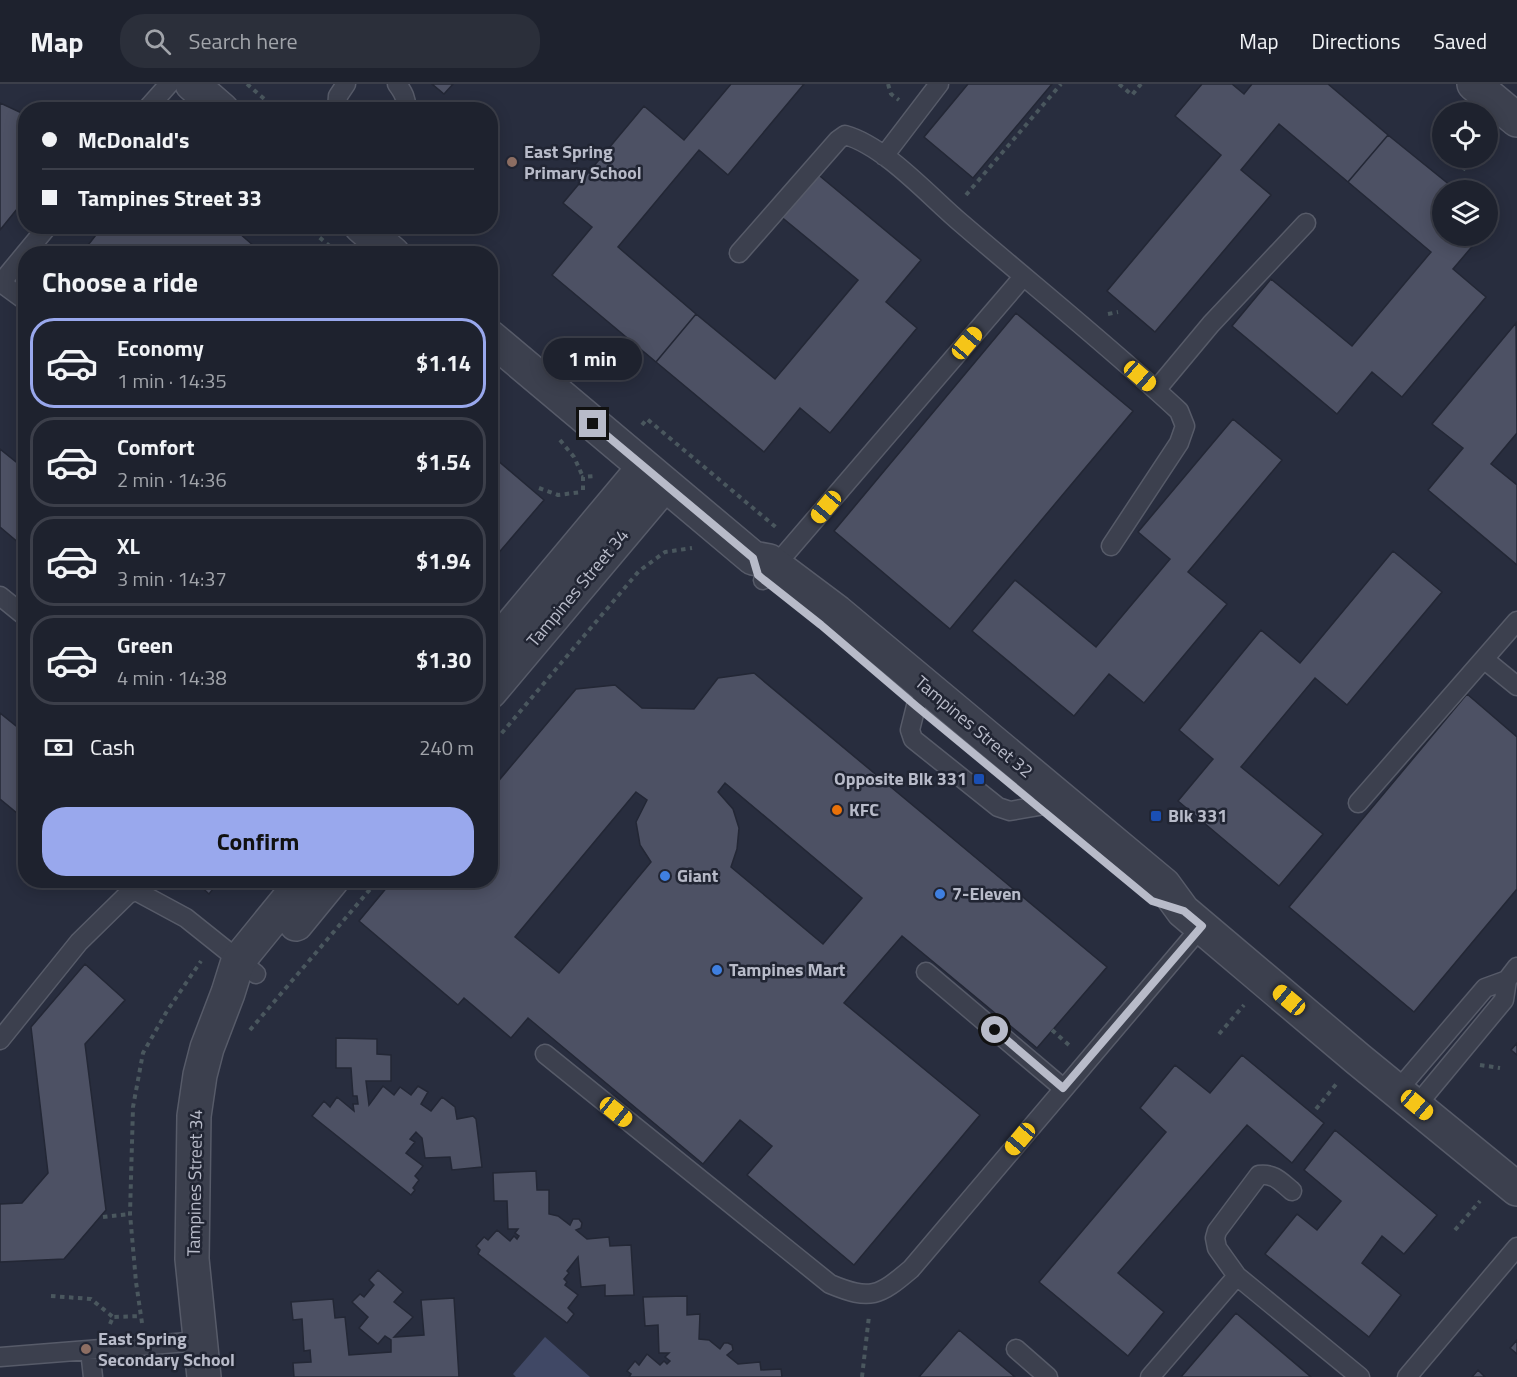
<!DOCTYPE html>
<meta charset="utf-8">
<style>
:root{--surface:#1e222e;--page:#2b2f3a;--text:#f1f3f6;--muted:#a1a4aa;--line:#3c3f4a;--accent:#99a8ed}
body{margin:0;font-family:"Titillium Web",sans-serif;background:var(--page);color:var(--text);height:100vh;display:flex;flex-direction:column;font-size:22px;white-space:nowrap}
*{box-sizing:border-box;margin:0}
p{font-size:20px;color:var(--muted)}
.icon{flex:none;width:33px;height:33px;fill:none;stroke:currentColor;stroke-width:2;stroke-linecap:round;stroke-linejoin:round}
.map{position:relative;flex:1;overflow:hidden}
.details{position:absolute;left:18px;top:162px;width:480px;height:642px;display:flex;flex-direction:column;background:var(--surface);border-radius:24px;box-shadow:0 3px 15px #0003,0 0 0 2px var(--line)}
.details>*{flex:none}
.hud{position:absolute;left:18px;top:18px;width:480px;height:132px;border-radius:24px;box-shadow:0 3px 15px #0003,0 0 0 2px var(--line);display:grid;align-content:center;height:132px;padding:0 24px;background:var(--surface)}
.tools{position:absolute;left:1432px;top:18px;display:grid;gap:12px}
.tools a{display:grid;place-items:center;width:66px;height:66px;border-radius:50%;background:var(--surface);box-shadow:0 3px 15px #0003,0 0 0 2px var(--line);font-size:30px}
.end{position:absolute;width:27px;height:27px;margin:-14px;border:8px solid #b8bbc9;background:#111;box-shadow:0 0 0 3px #111}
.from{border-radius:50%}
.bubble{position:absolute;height:42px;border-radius:21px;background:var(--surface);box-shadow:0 3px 15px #0003,0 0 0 2px var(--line);font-size:20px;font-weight:700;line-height:42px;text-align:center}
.car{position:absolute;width:18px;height:36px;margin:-18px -9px;border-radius:8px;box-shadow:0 0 4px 2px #0007;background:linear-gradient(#f5c518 24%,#345 0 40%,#f5c518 0 76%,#345 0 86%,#f5c518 0)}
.hud b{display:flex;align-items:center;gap:21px;height:57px;font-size:22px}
.hud b+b{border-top:2px solid var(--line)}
.hud i{width:15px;height:15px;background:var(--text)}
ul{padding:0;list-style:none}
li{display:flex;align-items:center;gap:18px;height:90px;margin:0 12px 9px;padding:0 12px;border:3px solid var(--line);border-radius:24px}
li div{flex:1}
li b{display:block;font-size:22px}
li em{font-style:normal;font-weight:700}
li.active{border-color:var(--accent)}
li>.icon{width:54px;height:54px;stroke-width:1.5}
h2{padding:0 24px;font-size:27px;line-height:72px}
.pay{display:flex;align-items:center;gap:15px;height:66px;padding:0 24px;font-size:22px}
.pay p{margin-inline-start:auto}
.action{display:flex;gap:12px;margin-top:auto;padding:12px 24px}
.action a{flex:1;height:69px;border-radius:24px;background:var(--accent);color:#111;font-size:24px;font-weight:700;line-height:69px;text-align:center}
header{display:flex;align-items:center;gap:36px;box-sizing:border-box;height:84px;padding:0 30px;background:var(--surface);border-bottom:2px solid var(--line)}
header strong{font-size:28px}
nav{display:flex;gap:33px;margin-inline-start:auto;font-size:21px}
.search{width:420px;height:54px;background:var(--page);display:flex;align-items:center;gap:15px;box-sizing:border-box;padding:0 21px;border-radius:24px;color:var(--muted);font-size:22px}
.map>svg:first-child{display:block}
.water{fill:#404865}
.building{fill:#4d5164;stroke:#232735;stroke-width:1.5;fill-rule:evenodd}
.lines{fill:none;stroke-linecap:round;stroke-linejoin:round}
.lane-casing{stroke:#575b69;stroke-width:21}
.street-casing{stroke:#575b69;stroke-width:36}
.path{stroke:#4a575e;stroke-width:4;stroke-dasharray:4.5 4.5;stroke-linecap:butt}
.lane{stroke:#3c404e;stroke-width:18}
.street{stroke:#3c404e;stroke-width:33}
.route{stroke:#b8bbc9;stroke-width:8}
.education-dot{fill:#8d6e63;stroke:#212533;stroke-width:2}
.transit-dot{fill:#1a4fb4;stroke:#212533;stroke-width:2}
.food-dot{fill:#e8710a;stroke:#212533;stroke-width:2}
.shop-dot{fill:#3f7fe0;stroke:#212533;stroke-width:2}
.labels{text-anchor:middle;stroke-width:5;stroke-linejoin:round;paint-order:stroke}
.poi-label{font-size:18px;font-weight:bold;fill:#b8bbc9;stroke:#212533;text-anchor:start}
.street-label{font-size:18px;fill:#b8bbc9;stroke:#212533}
</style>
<header>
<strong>Map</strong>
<div class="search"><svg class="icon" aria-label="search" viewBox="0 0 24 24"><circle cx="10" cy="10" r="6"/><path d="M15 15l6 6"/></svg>Search here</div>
<nav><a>Map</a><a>Directions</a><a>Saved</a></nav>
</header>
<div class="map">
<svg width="1517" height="1293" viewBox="0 0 1517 1293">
<rect width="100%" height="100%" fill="#282d3e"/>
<path class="water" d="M 545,1253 L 590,1293 L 516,1293 L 513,1290 Z"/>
<path class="building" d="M 432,0 L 453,0 L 444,10 Z
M 731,0 L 804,0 L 728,91 L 699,66 L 618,163 L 696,230 L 656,278 L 552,191 L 592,143 L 563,119 L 644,22 L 684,56 Z
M 968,0 L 1052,0 L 973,94 L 924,53 Z
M 1202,0 L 1232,0 L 1244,10 L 1252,0 L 1328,0 L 1388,51 L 1348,98 L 1279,40 L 1241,86 L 1271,111 L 1155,248 L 1107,207 L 1221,71 L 1175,32 Z
M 0,19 L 26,31 L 26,114 L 0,146 Z
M 1388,51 L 1456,106 L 1443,106 L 1443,152 L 1481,152 L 1453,185 L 1486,213 L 1402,313 L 1372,288 L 1337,330 L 1232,242 L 1271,195 L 1352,262 L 1431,168 L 1348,98 Z
M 815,88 L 921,176 L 886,218 L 917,244 L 830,349 L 800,324 L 764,368 L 656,278 L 696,230 L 775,295 L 858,196 L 779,131 Z
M 103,142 L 231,142 L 263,170 L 81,170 Z
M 1016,229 L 1133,327 L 950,545 L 834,447 Z
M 1516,239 L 1517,349 L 1491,380 L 1517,401 L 1517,481 L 1428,406 L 1463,364 L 1432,340 Z
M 1233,335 L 1282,376 L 1188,488 L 1227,520 L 1144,619 L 1109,590 L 1074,632 L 972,547 L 1015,496 L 1096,563 L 1170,475 L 1138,448 Z
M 0,365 L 26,386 L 26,465 L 0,443 Z
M 490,370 L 544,416 L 490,479 Z
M 1393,467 L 1442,508 L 1347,621 L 1315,594 L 1241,683 L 1323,750 L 1279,802 L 1178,717 L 1213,675 L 1179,646 L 1261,546 L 1300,579 Z
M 754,589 L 1107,883 L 1037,964 L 902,852 L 844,919 L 980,1031 L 854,1181 L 747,1091 L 772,1062 L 740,1036 L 703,1080 L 528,934 L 511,954 L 464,914 L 458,921 L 359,837 L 393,796 L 490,796 L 490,707 L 576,605 L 615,601 L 642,624 L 694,625 L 718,594 ZM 725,699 L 862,814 L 823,860 L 731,783 L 737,765 L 739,744 L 733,725 L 718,708 ZM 636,708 L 647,716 L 636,738 L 640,761 L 651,778 L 559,889 L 515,853 Z
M 1467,610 L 1517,653 L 1517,805 L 1414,928 L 1289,823 Z
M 0,629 L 26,650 L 26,731 L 23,734 L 0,715 Z
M 194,796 L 220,796 L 209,810 Z
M 85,880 L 125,916 L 85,960 L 106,1126 L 64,1175 L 0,1178 L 0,1120 L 22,1119 L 48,1089 L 31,943 Z
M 336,954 L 377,955 L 377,970 L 391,971 L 391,997 L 366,997 L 369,1021 L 383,1002 L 394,1011 L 400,1003 L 411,1011 L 418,1002 L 428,1008 L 421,1020 L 431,1027 L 442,1013 L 455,1023 L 457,1035 L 473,1032 L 476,1035 L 482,1083 L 452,1086 L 450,1073 L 425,1074 L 422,1054 L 416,1048 L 410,1055 L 415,1058 L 406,1069 L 423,1082 L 415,1092 L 419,1096 L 413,1104 L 415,1106 L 411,1111 L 312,1032 L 324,1017 L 330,1023 L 337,1013 L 354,1027 L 353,1020 L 358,1020 L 357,1012 L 353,1012 L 351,984 L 336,984 Z
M 1517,959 L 1517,971 L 1511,966 Z
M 1242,971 L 1324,1039 L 1292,1079 L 1247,1041 L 1118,1189 L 1164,1228 L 1128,1272 L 1039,1198 L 1166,1048 L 1140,1024 L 1175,981 L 1210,1009 Z
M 1335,1046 L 1437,1131 L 1404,1170 L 1382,1152 L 1362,1179 L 1401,1211 L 1369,1253 L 1265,1170 L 1297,1130 L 1317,1146 L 1341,1117 L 1304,1086 Z
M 536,1087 L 537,1106 L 549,1106 L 549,1130 L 558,1132 L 570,1141 L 573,1135 L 579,1135 L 582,1139 L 581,1144 L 576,1146 L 587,1155 L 609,1153 L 610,1162 L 631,1161 L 634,1211 L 605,1212 L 605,1201 L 581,1203 L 578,1173 L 567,1187 L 569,1189 L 564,1195 L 567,1198 L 565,1201 L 578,1211 L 568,1224 L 574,1230 L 567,1239 L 478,1170 L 480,1166 L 476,1162 L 484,1153 L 488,1156 L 497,1146 L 510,1157 L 514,1152 L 517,1155 L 519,1152 L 515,1149 L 518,1145 L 508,1145 L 507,1117 L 494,1117 L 493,1089 Z
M 378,1186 L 403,1208 L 394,1218 L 413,1233 L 394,1253 L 424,1251 L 421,1216 L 454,1214 L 459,1293 L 294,1293 L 293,1279 L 311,1278 L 310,1266 L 304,1267 L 302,1235 L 293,1236 L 291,1218 L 333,1215 L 335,1234 L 345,1233 L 349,1271 L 391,1268 L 391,1256 L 385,1252 L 378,1260 L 359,1244 L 368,1233 L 352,1218 L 360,1210 L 364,1213 L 374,1201 L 369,1196 Z
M 687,1212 L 687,1231 L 700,1230 L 699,1255 L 709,1256 L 720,1265 L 724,1259 L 728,1259 L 732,1261 L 733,1266 L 727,1271 L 738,1280 L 760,1278 L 761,1286 L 781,1285 L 782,1293 L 629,1293 L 631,1290 L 627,1287 L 635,1277 L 639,1281 L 647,1270 L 660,1281 L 664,1277 L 667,1280 L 670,1277 L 665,1273 L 669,1269 L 659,1269 L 658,1241 L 645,1242 L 643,1213 Z
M 1236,1229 L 1311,1293 L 1181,1293 Z
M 959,1246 L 1015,1293 L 919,1293 Z
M 1517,1256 L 1517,1270 L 1510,1264 Z
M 1478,1286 L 1485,1293 L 1472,1293 Z"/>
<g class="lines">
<g class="lane-casing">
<path id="lane" d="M 397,0 C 403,8 407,15 406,26
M 146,26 L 169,0
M 337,26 L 338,12 L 346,0
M 884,72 L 939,0
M 739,169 L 838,56 L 845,51 C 885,62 930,113 961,139 C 1034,202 1109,262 1179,327 L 1185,342 L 1179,359 L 1111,462
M 0,198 L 26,217
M 0,200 L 48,142
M 1156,306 L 1211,240 L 1306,139
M 763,496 L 1023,193
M 0,512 L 26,533
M 1485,576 L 1517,602
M 916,622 L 910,646 L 913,655 L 998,723 L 1010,727 L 1039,722
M 1358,719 L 1517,537
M 926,888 L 1063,1004
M 0,956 L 79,858 L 128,810 L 136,807 L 186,834 L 256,890
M 545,970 L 830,1200 C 871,1217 879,1212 911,1185 L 1202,842
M 1398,1006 L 1485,904 L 1507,896 L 1517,883
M 1417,1021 L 1504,916 L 1507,896
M 1292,1107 C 1281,1098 1274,1089 1259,1091 L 1217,1147 L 1215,1154 L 1217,1164 L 1237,1192 L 1360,1293
M 1016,1265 L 1048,1293
M 90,1266 L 93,1293
M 0,1273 L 201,1257
M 1150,1293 L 1237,1192
M 1407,1293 L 1517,1163"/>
</g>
<g class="street-casing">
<path id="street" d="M 192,0 L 222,26
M 1474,0 L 1517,36
M 361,142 L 393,170
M 490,253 L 753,474 L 769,477 L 837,528 L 1164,801 L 1183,827 L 1358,975 L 1517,1105
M 490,567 L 644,383
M 490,608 L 665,400
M 296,840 L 332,796
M 204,1293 L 192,1175 L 194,1032 L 200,991 L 207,964 L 228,909 L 238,877 L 304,796"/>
</g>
<path class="path" d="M 247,0 L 277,26
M 888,0 L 891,10 L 899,16
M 1119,0 L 1132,11 L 1141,0
M 1463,86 L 1473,74
M 966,111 L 1061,0
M 306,142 L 339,170
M 1108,230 L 1118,228
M 642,341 L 647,335 L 778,445
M 560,356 L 574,373 L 583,393
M 539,404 L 558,411 L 582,408
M 583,406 L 583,393 L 595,392
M 490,663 L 639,487 L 665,468 L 692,464
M 250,946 L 378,796
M 1052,946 L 1069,961
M 1219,950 L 1244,921
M 1480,981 L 1500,984
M 1316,1025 L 1338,998
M 103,1133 L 130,1130
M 1455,1146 L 1480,1117
M 51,1212 L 91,1215 L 113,1233
M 142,1239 L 136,1198 L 130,1130 L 133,1023 L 143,969 L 167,927 L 201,877
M 110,1240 L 113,1233 L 141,1232
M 862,1293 L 869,1232"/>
<use href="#lane" class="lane"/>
<use href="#street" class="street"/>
</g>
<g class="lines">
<path class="route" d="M 593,340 L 753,474 L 758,491 L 764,496 L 821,541 L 916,622 L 1152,817 L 1184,827 L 1202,842 L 1063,1004 L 995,946"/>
</g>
<g class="education-dot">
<circle cx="512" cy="78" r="6"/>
<circle cx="86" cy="1265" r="6"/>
</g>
<g class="transit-dot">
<rect x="973" y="689" width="12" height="12" rx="3"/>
<rect x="1150" y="726" width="12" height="12" rx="3"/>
</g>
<circle class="food-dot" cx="837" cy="726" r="6"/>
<g class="shop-dot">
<circle cx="665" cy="792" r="6"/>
<circle cx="940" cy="810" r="6"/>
<circle cx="717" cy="886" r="6"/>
</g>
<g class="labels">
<g class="poi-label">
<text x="524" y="74">East Spring<tspan x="524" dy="21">Primary School</tspan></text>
<text x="967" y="701" text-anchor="end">Opposite Blk 331</text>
<text x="849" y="732">KFC</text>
<text x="1168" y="738">Blk 331</text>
<text x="677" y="798">Giant</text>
<text x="952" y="816">7-Eleven</text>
<text x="729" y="892">Tampines Mart</text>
<text x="98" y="1261">East Spring<tspan x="98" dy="21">Secondary School</tspan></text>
</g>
<g class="street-label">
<text transform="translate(578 504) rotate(-50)" y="6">Tampines Street 34</text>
<text transform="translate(974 643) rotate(40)" y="6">Tampines Street 32</text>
<text transform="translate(195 1099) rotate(-89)" y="6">Tampines Street 34</text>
</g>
</g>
</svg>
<div class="tools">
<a><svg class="icon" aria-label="locate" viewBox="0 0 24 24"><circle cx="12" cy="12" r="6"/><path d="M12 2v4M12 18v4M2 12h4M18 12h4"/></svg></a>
<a><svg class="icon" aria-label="layers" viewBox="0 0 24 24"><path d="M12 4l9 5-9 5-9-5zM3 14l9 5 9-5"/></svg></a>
</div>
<i class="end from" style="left:995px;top:946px"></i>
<i class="end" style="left:593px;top:340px"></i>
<div class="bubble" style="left:543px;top:254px;width:99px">1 min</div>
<i class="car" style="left:967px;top:259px;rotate:40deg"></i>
<i class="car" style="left:1140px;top:292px;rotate:131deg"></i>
<i class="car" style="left:826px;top:423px;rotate:220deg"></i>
<i class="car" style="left:1289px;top:916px;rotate:310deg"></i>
<i class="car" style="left:1417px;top:1021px;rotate:130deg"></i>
<i class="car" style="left:616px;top:1028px;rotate:129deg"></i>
<i class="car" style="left:1020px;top:1055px;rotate:220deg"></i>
<div class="hud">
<b><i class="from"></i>McDonald's</b>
<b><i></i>Tampines Street 33</b>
</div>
<section class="details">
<h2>Choose a ride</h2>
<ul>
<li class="active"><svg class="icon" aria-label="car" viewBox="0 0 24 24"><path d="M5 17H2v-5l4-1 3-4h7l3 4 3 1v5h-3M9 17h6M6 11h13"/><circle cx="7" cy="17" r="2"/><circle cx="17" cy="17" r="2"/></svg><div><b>Economy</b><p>1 min · 14:35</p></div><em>$1.14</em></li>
<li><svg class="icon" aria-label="car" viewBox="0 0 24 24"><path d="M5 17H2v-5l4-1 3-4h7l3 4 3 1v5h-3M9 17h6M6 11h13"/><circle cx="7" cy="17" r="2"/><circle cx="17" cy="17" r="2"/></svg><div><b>Comfort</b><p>2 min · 14:36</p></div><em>$1.54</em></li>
<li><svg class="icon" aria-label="car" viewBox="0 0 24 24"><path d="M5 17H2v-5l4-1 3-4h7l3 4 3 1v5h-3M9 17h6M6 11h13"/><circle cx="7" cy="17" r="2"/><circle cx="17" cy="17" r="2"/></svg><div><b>XL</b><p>3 min · 14:37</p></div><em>$1.94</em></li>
<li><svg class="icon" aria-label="car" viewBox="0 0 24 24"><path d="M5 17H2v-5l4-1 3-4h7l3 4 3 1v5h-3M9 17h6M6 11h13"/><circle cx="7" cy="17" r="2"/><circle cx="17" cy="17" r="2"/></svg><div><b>Green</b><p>4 min · 14:38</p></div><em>$1.30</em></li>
</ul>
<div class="pay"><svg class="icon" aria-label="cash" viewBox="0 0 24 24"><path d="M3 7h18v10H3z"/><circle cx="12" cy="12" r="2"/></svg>Cash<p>240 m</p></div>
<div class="action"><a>Confirm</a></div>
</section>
</div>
